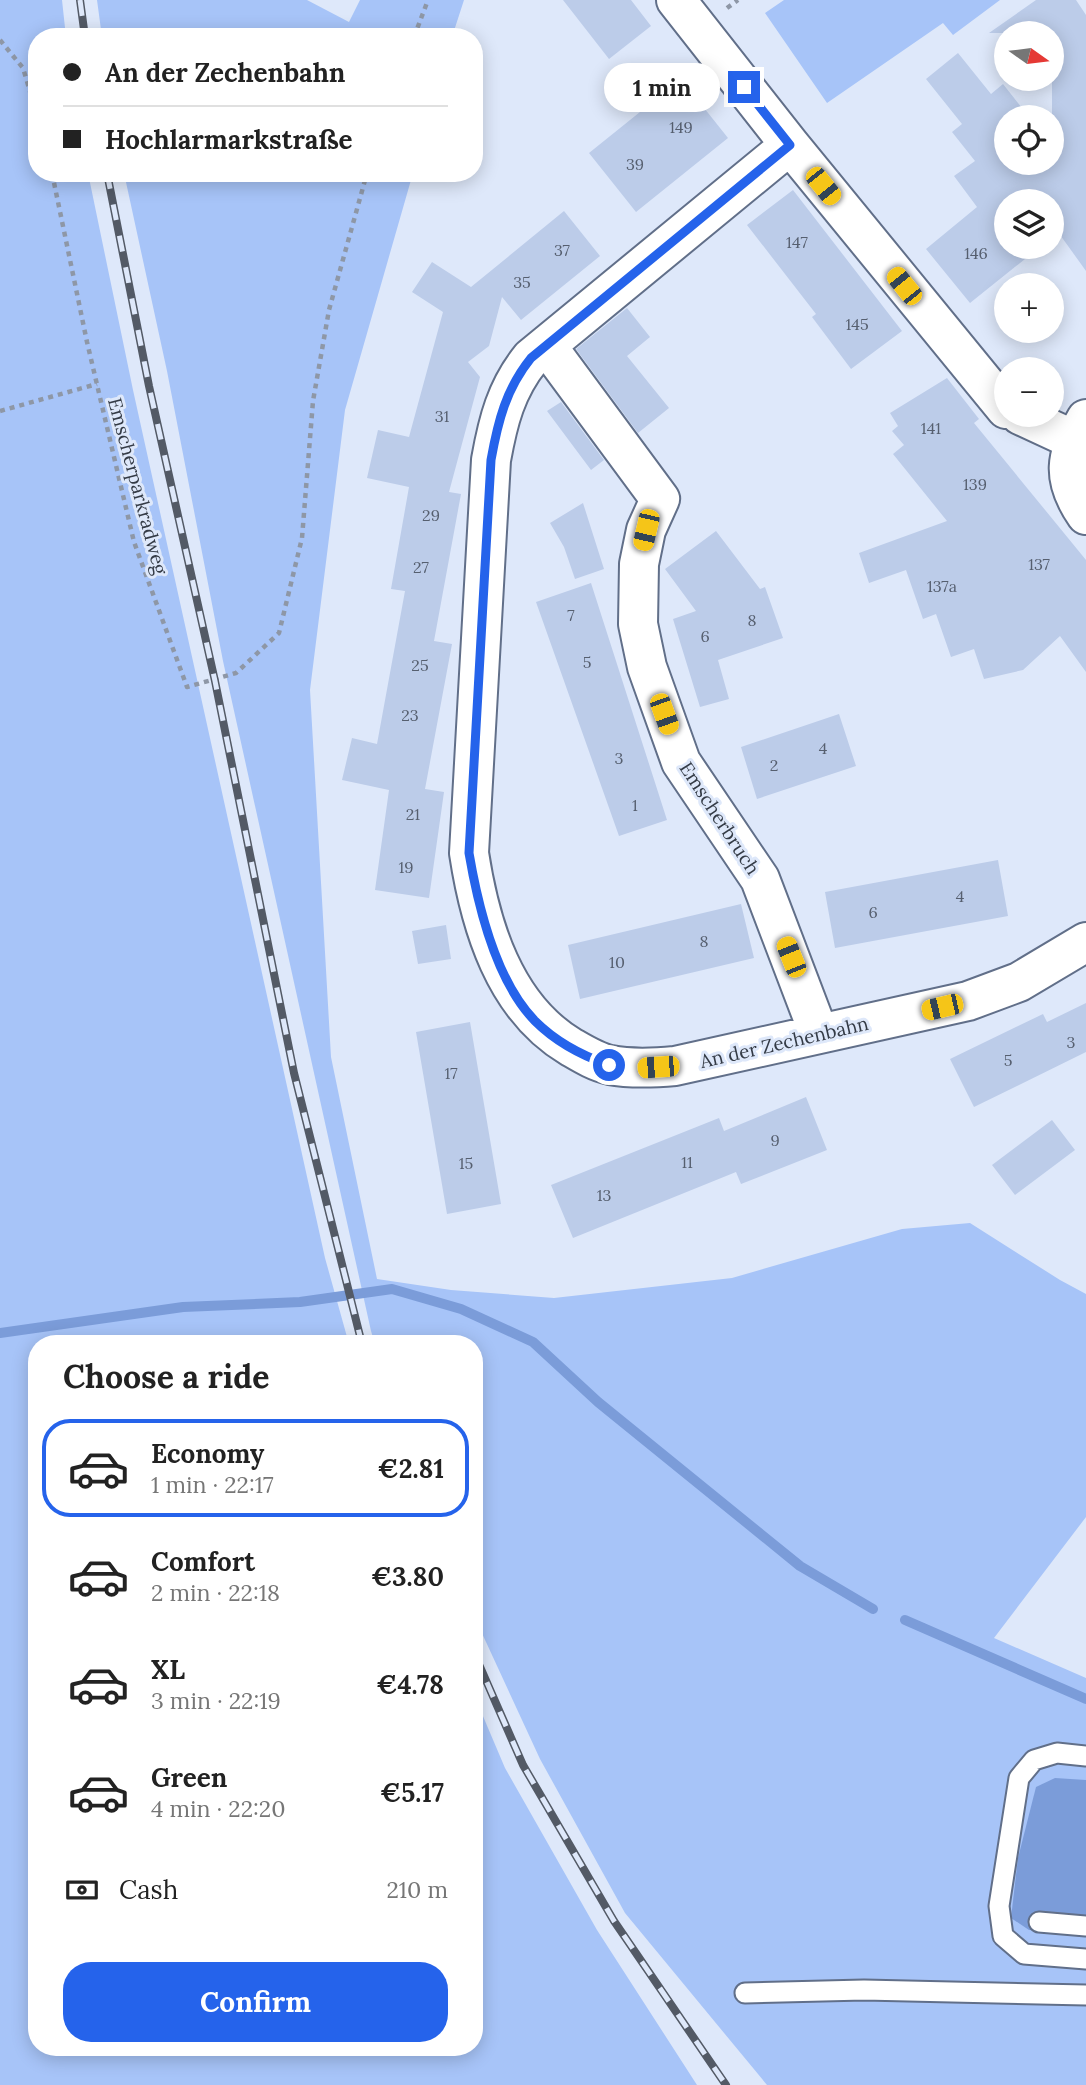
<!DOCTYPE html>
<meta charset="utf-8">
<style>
:root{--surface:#fff;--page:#f6f6f6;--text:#222;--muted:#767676;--line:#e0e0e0;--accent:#2563eb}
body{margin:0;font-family:Lora,serif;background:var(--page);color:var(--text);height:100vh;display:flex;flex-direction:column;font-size:26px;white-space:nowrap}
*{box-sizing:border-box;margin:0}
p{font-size:23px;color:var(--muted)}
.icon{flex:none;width:38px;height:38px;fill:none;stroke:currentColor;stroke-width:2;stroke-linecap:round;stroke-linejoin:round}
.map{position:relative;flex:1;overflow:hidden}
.panel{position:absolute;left:28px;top:1335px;width:455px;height:721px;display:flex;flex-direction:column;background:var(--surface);border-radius:28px;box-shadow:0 4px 18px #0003}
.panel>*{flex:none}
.hud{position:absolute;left:28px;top:28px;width:455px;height:154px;border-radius:28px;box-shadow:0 4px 18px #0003;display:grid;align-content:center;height:154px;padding:0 35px;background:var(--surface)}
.needle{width:46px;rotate:104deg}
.controls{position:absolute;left:994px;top:21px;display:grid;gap:14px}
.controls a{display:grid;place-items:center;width:70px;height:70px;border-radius:50%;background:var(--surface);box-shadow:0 4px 18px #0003;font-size:35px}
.end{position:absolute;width:32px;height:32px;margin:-16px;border:9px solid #2563eb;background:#fff;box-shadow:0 0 0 4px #fff}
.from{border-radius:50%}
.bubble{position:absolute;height:49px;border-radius:24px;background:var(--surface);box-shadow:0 4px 18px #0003;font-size:23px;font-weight:700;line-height:49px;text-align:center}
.car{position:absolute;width:21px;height:42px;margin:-21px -10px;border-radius:9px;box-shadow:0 0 5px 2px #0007;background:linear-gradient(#f5c518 24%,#345 0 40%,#f5c518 0 76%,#345 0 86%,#f5c518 0)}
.hud b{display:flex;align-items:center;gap:24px;height:66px;font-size:26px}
.hud b+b{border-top:2px solid var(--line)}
.hud i{width:18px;height:18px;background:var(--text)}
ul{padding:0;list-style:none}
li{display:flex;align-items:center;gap:21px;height:98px;margin:0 14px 10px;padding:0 21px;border:4px solid transparent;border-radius:28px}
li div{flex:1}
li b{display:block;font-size:26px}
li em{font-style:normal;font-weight:700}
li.on{border-color:var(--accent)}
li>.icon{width:63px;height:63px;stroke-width:1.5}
h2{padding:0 35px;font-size:32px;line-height:84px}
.pay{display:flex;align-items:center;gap:18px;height:77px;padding:0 35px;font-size:26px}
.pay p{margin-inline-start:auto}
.primary-button{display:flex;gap:14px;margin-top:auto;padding:14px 35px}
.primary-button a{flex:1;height:80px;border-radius:28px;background:var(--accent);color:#fff;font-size:28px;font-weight:700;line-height:80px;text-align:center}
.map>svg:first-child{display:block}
.green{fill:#a7c4f8}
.water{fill:#7b9cd9}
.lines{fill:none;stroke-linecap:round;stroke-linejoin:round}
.stream{stroke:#7b9cd9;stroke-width:10}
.building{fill:#bccce9}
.lane-casing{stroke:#616f89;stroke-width:23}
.street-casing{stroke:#616f89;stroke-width:42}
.secondary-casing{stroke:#616f89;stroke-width:42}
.path{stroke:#8e97a6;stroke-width:4.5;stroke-dasharray:5 5;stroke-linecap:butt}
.lane{stroke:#fff;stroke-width:19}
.street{stroke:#fff;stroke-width:38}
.secondary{stroke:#fff;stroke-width:38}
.rail-casing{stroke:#535a66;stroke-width:8}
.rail{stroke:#dee8fa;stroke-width:5;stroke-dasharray:16;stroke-linecap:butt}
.route{stroke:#2563eb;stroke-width:9}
.labels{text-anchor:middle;stroke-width:6;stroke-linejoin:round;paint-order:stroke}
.number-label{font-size:16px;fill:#565f6f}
.street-label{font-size:19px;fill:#343b46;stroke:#dee8fa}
</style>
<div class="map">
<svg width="1086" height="2085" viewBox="0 0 1086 2085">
<rect width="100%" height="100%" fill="#dee8fa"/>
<path class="green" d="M 0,0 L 62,0 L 66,37 L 37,37 L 37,173 L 88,173 L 133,390 L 325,1258 L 349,1344 L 37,1344 L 37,2048 L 474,2048 L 474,1695 L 505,1768 L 597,1930 L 697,2085 L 0,2085 Z
M 97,0 L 307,0 L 349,22 L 360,0 L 464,0 L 452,37 L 102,37 Z
M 784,0 L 1000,0 L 953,35 L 943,23 L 827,103 L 765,13 Z
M 124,173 L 413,173 L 345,410 L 310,690 L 331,1057 L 377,1279 L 451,1290 L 554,1298 L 732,1278 L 902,1229 L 970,1223 L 1060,1280 L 1086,1294 L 1086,1517 L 994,1638 L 1086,1678 L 1086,2085 L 767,2085 L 625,1913 L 540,1759 L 474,1616 L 474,1344 L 375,1344 L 371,1331 L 223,661 L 167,371 Z"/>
<path class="water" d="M 1055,1778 L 1086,1780 L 1086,1934 L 1029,1930 L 1011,1918 L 1018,1858 L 1036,1787 Z"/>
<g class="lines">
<path class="stream" d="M 0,1333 L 183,1307 L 300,1302 L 392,1289 L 461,1309 L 533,1342 L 598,1402 L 800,1566 L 873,1609
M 905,1620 L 1086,1699"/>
</g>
<path class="building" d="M 563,0 L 631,0 L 651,26 L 609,59 Z
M 1036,0 L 1076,0 L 1086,15 L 1086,271 L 1058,232 L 1052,237 L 1052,201 L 1006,201 L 1006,247 L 1040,247 L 970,303 L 926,249 L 977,207 L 954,176 L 975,161 L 952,132 L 962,124 L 926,79 L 958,53 L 991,94 L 1003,84 L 1029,117 L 1006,117 L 1006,163 L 1052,163 L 1052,33 L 989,33 Z
M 681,79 L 728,138 L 636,212 L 589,153 Z
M 793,190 L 902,331 L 851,369 L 812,317 L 816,314 L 747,225 Z
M 564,211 L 600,256 L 521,320 L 502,297 L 489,346 L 468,362 L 480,377 L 449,492 L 461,494 L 434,641 L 452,644 L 425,789 L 444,792 L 429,898 L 375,890 L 389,790 L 342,780 L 352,738 L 377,744 L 405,591 L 391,589 L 409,487 L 367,478 L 378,430 L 409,437 L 443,312 L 412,292 L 432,262 L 471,287 Z
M 627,308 L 650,337 L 627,356 L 669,408 L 638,433 L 576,349 Z
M 947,378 L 979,419 L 974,423 L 1086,560 L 1086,672 L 1060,636 L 1023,670 L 984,679 L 974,649 L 951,657 L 936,614 L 923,619 L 906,570 L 869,583 L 859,553 L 947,521 L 893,454 L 904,445 L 892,431 L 898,426 L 890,413 Z
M 561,402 L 604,460 L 591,470 L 547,411 Z
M 583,503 L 604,569 L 575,579 L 564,547 L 550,523 Z
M 716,531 L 760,589 L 765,587 L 783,638 L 718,660 L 729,699 L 700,707 L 673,619 L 696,611 L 665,569 Z
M 591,583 L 667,820 L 619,836 L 536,602 Z
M 839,714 L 856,766 L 757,799 L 741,747 Z
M 998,860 L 1008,916 L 835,948 L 825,892 Z
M 741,904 L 754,958 L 580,999 L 568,945 Z
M 446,925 L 451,959 L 418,964 L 412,931 Z
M 1086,1003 L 1086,1052 L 974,1107 L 950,1059 L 1043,1014 L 1047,1022 Z
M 470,1022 L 501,1204 L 447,1214 L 416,1032 Z
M 806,1097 L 827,1150 L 741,1184 L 736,1172 L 573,1238 L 551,1185 L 719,1118 L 724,1131 Z
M 1052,1120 L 1075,1150 L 1015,1195 L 992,1165 Z"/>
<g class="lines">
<g class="lane-casing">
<path id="lane" d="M 1086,1756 L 1057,1753 L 1034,1760 L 1019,1778 L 999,1906 L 1003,1936 L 1024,1954 L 1086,1959
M 1039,1922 L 1086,1926
M 745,1993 L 864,1990 L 1086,1995"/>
</g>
<g class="street-casing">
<path id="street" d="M 676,0 L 790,145 L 1006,409
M 790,145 L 531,358 C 506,389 498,421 491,460 L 469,853 C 480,925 504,1007 571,1047 C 583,1054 596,1062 610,1065 C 631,1069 653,1068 675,1066 L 968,1001 L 1019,982 L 1086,942
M 547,346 L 660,499 L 646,530 L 639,564 L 638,624 L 647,667 L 681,762 L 760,879 L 819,1034
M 1020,415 L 1074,440"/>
</g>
<g class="secondary-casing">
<path id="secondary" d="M 1086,419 C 1065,455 1061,479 1086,515"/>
</g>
<path class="path" d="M 727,8 L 738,0
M 414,37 L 428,0
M 0,40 L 23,68 L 37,115
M 52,173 L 87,342 L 134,542 L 187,687 L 236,673 L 279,633 L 302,538 L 313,401 L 329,310 L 367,173
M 0,411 L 97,384"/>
<use href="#lane" class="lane"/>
<use href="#street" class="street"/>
<use href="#secondary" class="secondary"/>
<g class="rail-casing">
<path id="rail" d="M 80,0 L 85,37
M 107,173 L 149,386 L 215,681 L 294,1073 L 362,1344
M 474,1653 L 523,1765 L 614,1921 L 726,2085"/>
</g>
<use href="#rail" class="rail"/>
</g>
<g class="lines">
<path class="route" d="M 609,1065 C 583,1056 555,1041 535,1021 C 496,981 478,906 469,853 L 491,460 C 498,421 506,389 531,358 L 790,145 L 744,87"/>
</g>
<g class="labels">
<g class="number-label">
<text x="681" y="133">149</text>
<text x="635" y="170">39</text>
<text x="797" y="248">147</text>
<text x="562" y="256">37</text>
<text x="976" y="259">146</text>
<text x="522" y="288">35</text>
<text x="857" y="330">145</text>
<text x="442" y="422">31</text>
<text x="931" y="434">141</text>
<text x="975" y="490">139</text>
<text x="431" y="521">29</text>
<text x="1039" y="570">137</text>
<text x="421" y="573">27</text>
<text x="942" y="592">137a</text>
<text x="571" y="621">7</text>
<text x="752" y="626">8</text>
<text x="705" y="642">6</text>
<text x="587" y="668">5</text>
<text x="420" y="671">25</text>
<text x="410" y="721">23</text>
<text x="823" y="754">4</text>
<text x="619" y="764">3</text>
<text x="774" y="771">2</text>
<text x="635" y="811">1</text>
<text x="413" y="820">21</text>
<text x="406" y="873">19</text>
<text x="960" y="902">4</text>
<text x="873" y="918">6</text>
<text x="704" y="947">8</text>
<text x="617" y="968">10</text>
<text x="1071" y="1048">3</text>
<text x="1008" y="1066">5</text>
<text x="451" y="1079">17</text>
<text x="775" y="1146">9</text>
<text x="687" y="1168">11</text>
<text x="466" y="1169">15</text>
<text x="604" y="1201">13</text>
</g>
<g class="street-label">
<text transform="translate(138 486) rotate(75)" y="7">Emscherparkradweg</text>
<text transform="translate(720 818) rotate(57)" y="7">Emscherbruch</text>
<text transform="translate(784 1042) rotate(-13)" y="7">An der Zechenbahn</text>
</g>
</g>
</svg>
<div class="controls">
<a><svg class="needle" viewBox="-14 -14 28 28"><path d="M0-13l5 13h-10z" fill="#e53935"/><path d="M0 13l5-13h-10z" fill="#767676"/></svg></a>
<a><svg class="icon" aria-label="locate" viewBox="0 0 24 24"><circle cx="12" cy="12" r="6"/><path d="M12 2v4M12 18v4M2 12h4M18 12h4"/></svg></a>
<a><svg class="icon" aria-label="layers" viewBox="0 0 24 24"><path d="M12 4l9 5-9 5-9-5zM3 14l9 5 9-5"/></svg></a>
<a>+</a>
<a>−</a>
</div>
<i class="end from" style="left:609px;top:1065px"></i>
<i class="end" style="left:744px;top:87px"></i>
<div class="bubble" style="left:604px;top:63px;width:116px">1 min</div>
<i class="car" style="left:823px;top:186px;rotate:141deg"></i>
<i class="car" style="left:904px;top:286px;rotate:321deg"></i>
<i class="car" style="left:646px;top:530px;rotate:193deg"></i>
<i class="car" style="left:664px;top:714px;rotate:160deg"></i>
<i class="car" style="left:791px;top:957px;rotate:338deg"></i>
<i class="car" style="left:942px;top:1007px;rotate:257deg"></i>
<i class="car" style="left:658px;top:1067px;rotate:266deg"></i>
<div class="hud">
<b><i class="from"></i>An der Zechenbahn</b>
<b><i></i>Hochlarmarkstraße</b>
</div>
<section class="panel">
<h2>Choose a ride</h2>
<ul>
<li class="on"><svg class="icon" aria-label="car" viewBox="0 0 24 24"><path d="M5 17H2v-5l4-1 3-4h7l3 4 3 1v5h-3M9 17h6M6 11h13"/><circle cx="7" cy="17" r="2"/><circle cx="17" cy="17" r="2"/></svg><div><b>Economy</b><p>1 min · 22:17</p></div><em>€2.81</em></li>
<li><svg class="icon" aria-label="car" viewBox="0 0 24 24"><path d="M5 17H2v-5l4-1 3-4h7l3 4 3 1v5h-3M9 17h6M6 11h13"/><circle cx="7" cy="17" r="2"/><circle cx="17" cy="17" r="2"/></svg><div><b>Comfort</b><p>2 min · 22:18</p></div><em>€3.80</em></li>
<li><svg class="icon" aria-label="car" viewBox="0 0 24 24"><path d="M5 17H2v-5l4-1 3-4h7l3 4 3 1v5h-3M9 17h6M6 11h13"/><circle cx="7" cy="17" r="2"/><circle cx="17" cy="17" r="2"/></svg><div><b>XL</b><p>3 min · 22:19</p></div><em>€4.78</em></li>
<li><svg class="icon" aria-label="car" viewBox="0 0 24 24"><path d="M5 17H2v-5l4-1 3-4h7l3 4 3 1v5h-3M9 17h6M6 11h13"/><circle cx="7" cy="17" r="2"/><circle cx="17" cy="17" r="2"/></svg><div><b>Green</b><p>4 min · 22:20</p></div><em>€5.17</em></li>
</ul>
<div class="pay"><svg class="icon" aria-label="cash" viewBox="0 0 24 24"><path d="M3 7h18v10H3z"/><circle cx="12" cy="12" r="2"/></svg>Cash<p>210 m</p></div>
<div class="primary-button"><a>Confirm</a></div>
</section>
</div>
